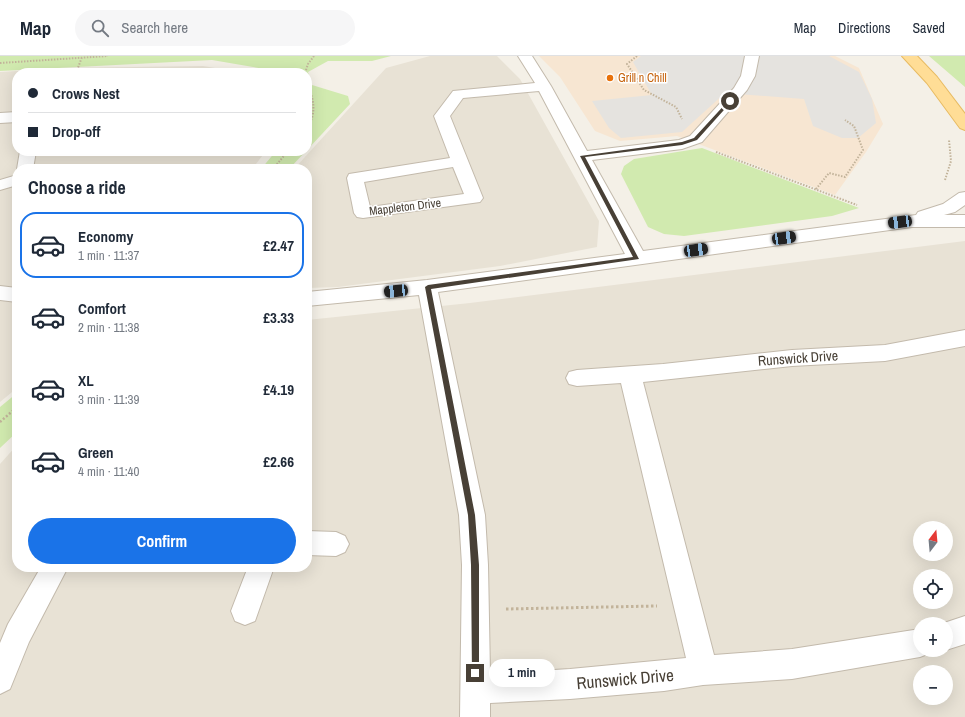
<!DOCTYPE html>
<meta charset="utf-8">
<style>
:root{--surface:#fff;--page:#f6f6f7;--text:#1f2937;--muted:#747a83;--line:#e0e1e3;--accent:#1a73e8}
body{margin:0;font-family:"Archivo Narrow",sans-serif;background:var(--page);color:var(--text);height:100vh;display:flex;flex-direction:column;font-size:15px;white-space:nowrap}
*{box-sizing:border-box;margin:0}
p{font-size:13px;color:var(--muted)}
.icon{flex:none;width:22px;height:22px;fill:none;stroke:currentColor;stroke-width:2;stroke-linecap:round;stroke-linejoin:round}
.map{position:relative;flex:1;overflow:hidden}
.side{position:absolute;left:12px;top:108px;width:300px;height:408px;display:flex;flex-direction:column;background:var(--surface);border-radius:16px;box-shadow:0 4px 16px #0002}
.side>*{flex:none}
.guide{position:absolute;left:12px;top:12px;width:300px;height:88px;border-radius:16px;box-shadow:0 4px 16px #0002;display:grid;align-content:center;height:88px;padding:0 16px;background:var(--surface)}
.needle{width:26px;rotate:16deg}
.buttons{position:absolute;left:913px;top:465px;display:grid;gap:8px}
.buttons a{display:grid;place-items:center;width:40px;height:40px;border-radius:50%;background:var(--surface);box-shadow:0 4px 16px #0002;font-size:20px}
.end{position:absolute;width:18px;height:18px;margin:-9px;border:5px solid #484036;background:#fff;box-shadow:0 0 0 2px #fff}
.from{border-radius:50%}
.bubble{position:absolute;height:28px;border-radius:14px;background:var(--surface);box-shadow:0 4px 16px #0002;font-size:13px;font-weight:700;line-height:28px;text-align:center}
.car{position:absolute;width:12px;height:24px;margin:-12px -6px;border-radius:5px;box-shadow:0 0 3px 1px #0007;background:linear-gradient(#222 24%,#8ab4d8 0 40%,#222 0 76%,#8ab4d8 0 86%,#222 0)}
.guide b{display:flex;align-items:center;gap:14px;height:38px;font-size:15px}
.guide b+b{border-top:1px solid var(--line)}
.guide i{width:10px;height:10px;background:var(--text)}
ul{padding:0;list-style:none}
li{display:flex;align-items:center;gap:12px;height:66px;margin:0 8px 6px;padding:0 8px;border:2px solid transparent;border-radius:16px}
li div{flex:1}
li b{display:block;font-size:15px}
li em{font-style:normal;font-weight:700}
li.on{border-color:var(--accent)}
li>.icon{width:36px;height:36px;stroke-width:1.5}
h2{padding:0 16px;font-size:18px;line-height:48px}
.button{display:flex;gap:8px;margin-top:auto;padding:8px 16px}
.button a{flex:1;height:46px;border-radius:24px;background:var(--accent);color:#fff;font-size:16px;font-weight:700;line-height:46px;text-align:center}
header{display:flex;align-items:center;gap:24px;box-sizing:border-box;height:56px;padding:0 20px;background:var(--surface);border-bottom:1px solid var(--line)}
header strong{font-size:19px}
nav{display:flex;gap:22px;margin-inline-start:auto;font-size:14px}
.search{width:280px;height:36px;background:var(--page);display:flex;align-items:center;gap:10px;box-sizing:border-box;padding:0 14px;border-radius:22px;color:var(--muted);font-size:15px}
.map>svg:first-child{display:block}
.residential{fill:#e8e2d5;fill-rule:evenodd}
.commercial{fill:#f7e6d2}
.green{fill:#d1eaaf}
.parking{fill:#e5e3df}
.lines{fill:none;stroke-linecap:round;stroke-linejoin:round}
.minor-casing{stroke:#c3baac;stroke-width:2}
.major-casing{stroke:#e8bb62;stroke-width:2}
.path-far2{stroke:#c2b39a;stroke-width:2;stroke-dasharray:1.5 1.5;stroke-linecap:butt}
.path-far1{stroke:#c2b39a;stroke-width:2.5;stroke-dasharray:2 2;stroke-linecap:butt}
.path{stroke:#c2b39a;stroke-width:3;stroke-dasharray:2.5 2.5;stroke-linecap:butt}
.minor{fill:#fff;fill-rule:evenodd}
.major{fill:#ffdd96;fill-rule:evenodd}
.route{fill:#484036}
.food-dot{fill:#e8710a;stroke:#fff;stroke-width:1.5}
.labels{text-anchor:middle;stroke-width:3;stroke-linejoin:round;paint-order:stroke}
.far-food-label{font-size:12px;fill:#c56008;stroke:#fff;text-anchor:start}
.far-street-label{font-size:12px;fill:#484036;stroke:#fff}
.street-label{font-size:14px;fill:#484036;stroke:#fff}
.near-street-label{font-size:17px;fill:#484036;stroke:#fff}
</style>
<header>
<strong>Map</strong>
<div class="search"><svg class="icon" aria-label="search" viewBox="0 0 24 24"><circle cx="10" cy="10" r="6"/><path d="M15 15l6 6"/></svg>Search here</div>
<nav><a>Map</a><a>Directions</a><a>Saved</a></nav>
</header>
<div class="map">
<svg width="965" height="661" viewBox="0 0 965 661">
<rect width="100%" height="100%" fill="#f4f0e7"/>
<path class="residential" d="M 430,0 L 497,0 L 520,23 L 599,165 L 597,191 L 500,210 L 338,231 L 307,232 L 307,113 L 294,113 L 386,12 Z
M 203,10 L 246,17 L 17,17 L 17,95 L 266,95 L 252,113 L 17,113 L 17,332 L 0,346 L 0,16 L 68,12 Z
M 965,185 L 965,661 L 0,661 L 0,408 L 17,389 L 17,511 L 307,511 L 307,264 L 470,247 ZM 920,472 L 946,472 L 946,498 L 920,498 ZM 920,520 L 946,520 L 946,546 L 920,546 ZM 920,568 L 946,568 L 946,594 L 920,594 ZM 920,616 L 946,616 L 946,642 L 920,642 Z"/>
<path class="commercial" d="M 539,0 L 835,0 L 859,12 L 883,68 L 866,96 L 835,139 L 677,80 L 620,85 L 595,75 L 560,21 Z"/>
<path class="green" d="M 0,0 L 391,0 L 372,5 L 328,5 L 308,16 L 312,29 L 348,40 L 350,48 L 307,94 L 307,17 L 288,17 L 212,4 L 0,15 Z
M 929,0 L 965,0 L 965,31 Z
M 702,92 L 859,152 L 832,160 L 684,180 L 664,178 L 648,171 L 621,118 L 624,110 L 634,103 Z
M 276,95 L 306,95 L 289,113 L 261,113 Z
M 17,337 L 17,376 L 0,392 L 0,351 Z"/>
<path class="parking" d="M 641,0 L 829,0 L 859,16 L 872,43 L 876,67 L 858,82 L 842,82 L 813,70 L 804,43 L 725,37 L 682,76 L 621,82 L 609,72 L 592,45 L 652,39 L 633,6 Z"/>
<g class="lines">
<g class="minor-casing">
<path id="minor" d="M 518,0 L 532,0 L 551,30 L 587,95 L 679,84 L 690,80 L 734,32 L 741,20 L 745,0 L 759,0 L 755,20 L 747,34 L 702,86 L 682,93 L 592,104 L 643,195 L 916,159 L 918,156 L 943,148 L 959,137 L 965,136 L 965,149 L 955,156 L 944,159 L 965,159 L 965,171 L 912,171 L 438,236 L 485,459 L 488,509 L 490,618 L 570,613 L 686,602 L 621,327 L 577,330 L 569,328 L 566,322 L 569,316 L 577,314 L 663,308 L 792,294 L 885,289 L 965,274 L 965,290 L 885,305 L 792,310 L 643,326 L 714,599 L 792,593 L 920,573 L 920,594 L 931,594 L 930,597 L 920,601 L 792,623 L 703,629 L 664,635 L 570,643 L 490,647 L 490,661 L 460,661 L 462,509 L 459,459 L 419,239 L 307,250 L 307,236 L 427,224 L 625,198 L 539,35 L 463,42 L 450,60 L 483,142 L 480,146 L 363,162 L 357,161 L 354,157 L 347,122 L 349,118 L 450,102 L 434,60 L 453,35 L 535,27 ZM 453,111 L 464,138 L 370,151 L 364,126 Z
M 17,56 L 17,66 L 0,67 L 0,57 Z
M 20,95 L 36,95 L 33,113 L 17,113 Z
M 17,119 L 17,129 L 0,134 L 0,124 Z
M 0,230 L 17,232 L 17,246 L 0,244 Z
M 307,475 L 336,476 L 345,480 L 349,488 L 345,496 L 336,500 L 307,499 Z
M 41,511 L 68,511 L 29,586 L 10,633 L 0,638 L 0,587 L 8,568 Z
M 248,511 L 274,511 L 255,565 L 245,569 L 235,565 L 231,555 Z
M 965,560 L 965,588 L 946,594 L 946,568 L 941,568 Z"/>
</g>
<g class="major-casing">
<path id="major" d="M 902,0 L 917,0 L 937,21 L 965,58 L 965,74 L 960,72 L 927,27 Z"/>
</g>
<path class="path-far2" d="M 637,0 L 627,8 L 644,34 L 676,51 L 682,63
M 0,7 L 108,0
M 76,17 L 82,1
M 305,17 L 308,8 L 314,0
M 307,28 C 314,43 317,57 307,72
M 716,96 L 857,149
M 273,113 L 288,95
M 945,124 L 951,105 L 949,84
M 816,133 L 829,117 L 845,121 L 863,94 L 854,70 L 845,64"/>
<path class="path-far1" d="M 0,366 L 17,351"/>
<path class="path" d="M 506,553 L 657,550"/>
<use href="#minor" class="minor"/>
<use href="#major" class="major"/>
</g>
<path class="route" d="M 729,44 L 732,45 L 697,84 L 682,89 L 585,101 L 639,203 L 431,233 L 475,459 L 479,509 L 479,617 L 478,620 L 472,620 L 471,509 L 468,459 L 425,231 L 428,229 L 633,201 L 580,100 L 682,86 L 694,82 Z"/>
<circle class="food-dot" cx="610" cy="22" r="4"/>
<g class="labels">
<g class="far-food-label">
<text x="618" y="26">Grill n Chill</text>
</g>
<g class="far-street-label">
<text transform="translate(405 151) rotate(-7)" y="4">Mappleton Drive</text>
</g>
<g class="street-label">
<text transform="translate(798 302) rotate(-4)" y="5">Runswick Drive</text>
</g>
<g class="near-street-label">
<text transform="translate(625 623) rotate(-5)" y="6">Runswick Drive</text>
</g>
</g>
</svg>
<div class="buttons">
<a><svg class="needle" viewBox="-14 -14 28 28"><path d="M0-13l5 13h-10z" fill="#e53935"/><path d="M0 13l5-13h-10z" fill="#747a83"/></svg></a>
<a><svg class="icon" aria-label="locate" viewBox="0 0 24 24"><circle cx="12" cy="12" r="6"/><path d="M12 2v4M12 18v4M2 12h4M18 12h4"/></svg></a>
<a>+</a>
<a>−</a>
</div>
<i class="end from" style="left:730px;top:45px"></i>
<i class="end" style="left:475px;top:617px"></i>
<div class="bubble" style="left:489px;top:603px;width:66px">1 min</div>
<i class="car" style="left:900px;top:166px;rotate:263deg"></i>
<i class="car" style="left:784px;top:182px;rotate:82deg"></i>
<i class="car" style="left:696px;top:194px;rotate:82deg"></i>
<i class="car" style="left:396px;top:235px;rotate:264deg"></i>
<div class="guide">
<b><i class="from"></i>Crows Nest</b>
<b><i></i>Drop-off</b>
</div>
<section class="side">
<h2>Choose a ride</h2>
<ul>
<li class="on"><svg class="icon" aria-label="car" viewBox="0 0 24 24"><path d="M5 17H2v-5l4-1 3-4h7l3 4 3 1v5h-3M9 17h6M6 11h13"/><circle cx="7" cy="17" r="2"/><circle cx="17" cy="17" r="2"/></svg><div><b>Economy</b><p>1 min · 11:37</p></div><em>£2.47</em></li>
<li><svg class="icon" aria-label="car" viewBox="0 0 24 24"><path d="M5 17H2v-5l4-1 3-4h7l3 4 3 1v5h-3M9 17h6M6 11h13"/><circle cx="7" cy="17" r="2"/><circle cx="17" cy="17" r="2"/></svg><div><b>Comfort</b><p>2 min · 11:38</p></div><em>£3.33</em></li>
<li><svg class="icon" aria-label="car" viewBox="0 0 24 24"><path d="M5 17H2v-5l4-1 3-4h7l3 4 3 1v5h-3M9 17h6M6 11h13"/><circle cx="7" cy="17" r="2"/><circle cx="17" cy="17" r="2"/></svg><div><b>XL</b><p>3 min · 11:39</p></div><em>£4.19</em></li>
<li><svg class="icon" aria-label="car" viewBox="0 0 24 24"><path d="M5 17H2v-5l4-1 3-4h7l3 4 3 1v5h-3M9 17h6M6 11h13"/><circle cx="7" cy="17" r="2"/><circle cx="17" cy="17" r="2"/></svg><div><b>Green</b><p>4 min · 11:40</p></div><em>£2.66</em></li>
</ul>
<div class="button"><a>Confirm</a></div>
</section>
</div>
